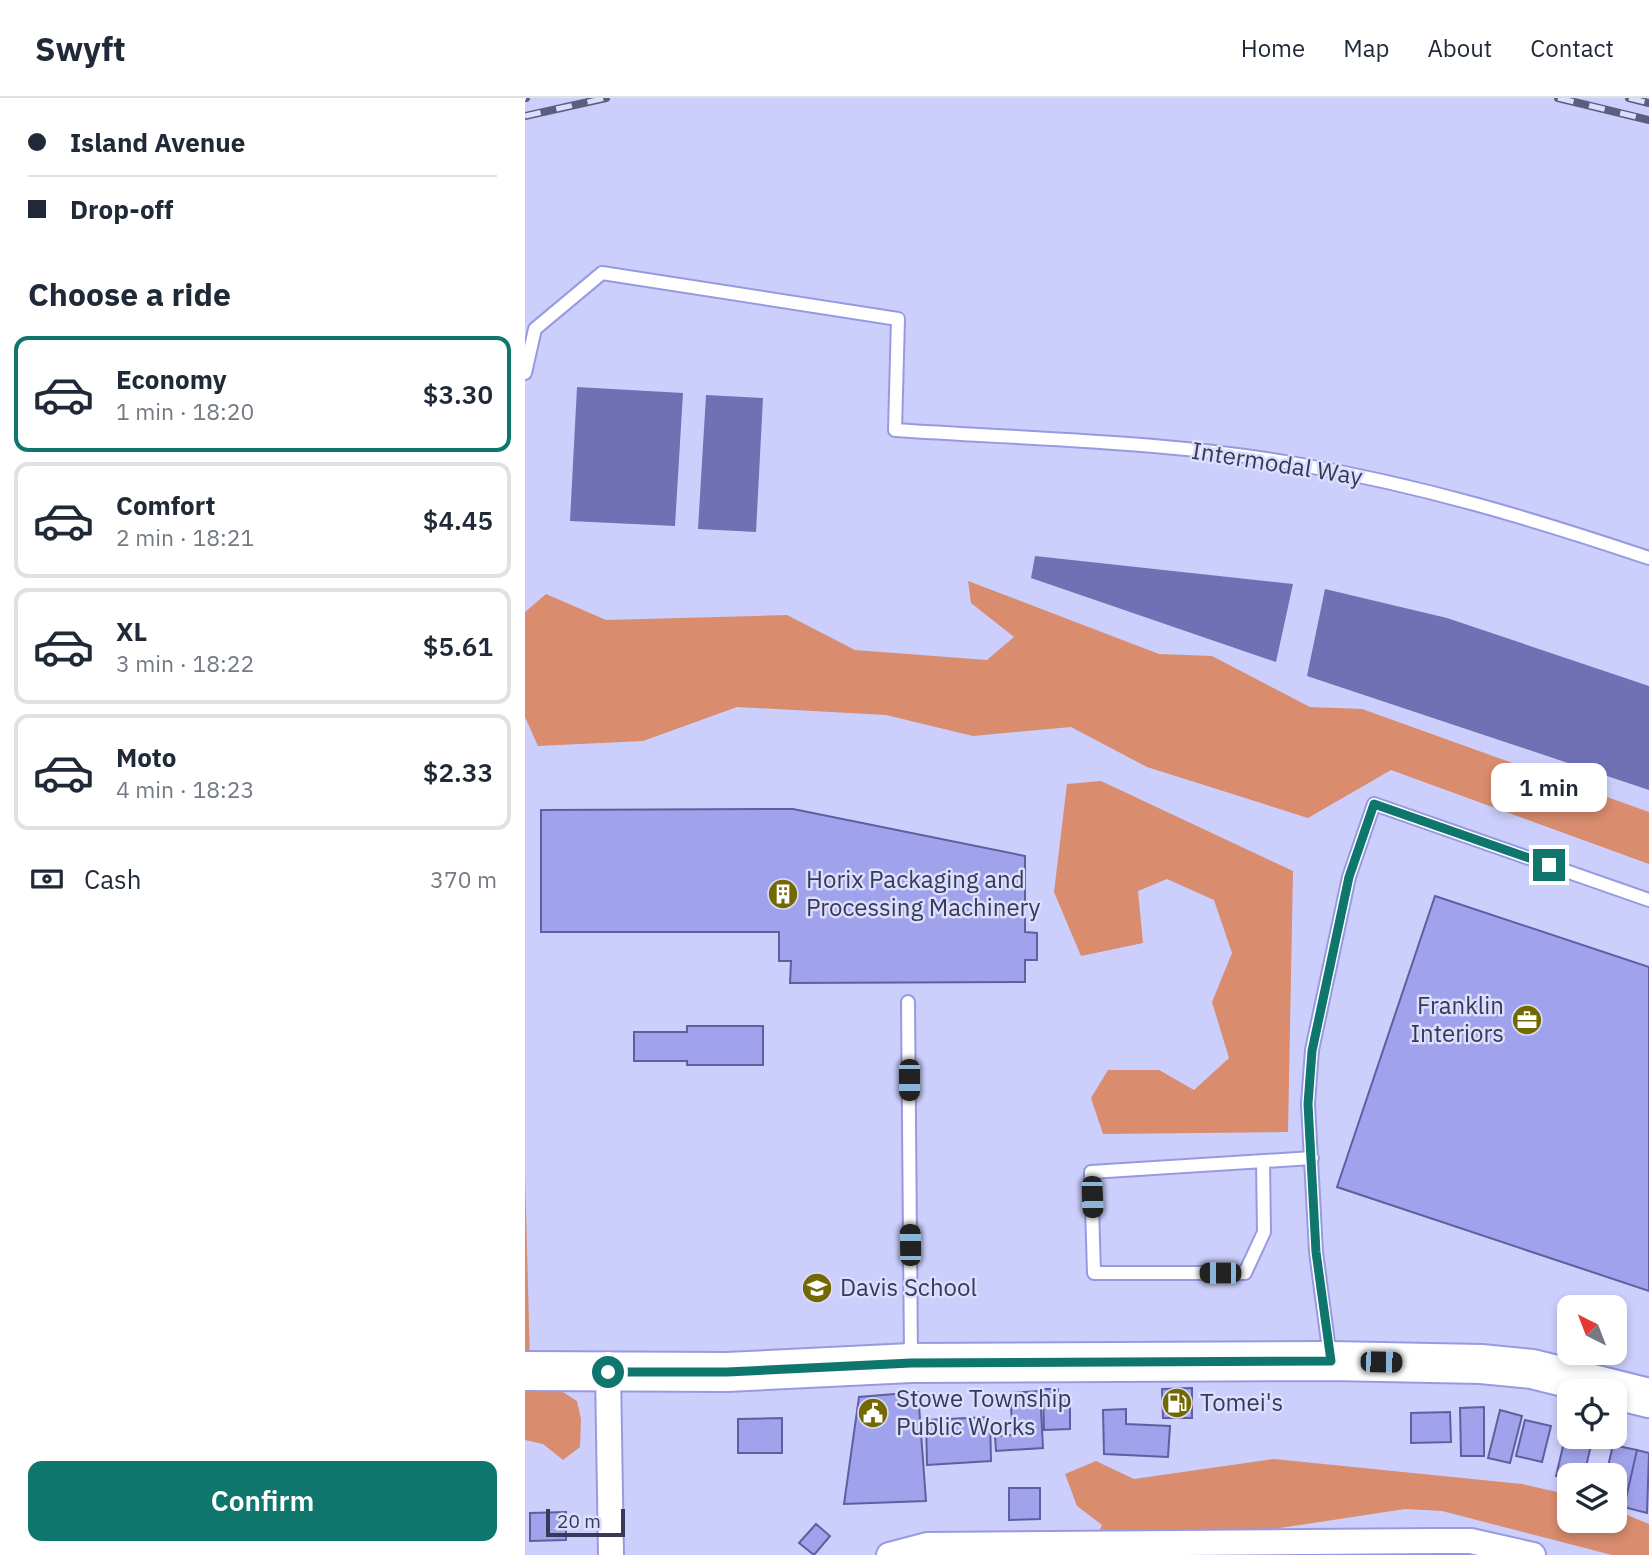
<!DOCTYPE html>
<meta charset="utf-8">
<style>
:root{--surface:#fff;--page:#f6f6f7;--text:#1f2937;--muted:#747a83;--line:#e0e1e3;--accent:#0f766e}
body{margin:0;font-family:"IBM Plex Sans",sans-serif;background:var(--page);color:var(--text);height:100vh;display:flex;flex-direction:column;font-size:26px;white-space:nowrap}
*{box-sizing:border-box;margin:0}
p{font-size:23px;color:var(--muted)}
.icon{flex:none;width:38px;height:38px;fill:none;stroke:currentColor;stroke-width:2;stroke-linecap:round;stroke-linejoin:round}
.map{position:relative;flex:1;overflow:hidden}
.drawer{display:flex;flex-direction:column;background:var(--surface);width:525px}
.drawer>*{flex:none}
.top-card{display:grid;align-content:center;height:154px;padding:0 28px;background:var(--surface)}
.needle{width:46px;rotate:318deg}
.tools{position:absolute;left:1032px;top:1197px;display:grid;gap:14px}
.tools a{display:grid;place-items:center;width:70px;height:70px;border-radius:14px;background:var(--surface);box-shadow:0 4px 10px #0003;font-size:35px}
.scale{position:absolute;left:21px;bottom:18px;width:79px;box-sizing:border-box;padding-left:7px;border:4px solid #383957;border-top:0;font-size:19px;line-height:24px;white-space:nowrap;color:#383957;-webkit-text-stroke:5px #dbdefc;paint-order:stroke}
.end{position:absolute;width:32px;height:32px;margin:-16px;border:9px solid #0f766e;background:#fff;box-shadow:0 0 0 4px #fff}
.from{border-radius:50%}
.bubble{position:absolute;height:49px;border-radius:14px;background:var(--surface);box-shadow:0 4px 10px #0003;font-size:23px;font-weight:600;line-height:49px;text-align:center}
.car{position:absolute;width:21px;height:42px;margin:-21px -10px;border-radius:9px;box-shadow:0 0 5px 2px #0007;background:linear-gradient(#222 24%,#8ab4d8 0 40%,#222 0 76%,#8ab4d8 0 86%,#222 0)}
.top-card b{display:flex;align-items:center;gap:24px;height:66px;font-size:26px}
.top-card b+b{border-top:2px solid var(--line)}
.top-card i{width:18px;height:18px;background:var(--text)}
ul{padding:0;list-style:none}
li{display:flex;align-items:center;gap:21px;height:116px;margin:0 14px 10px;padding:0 14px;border:4px solid var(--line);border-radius:14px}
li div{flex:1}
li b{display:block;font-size:26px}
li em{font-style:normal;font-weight:600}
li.active{border-color:var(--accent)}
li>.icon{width:63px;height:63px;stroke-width:1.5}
h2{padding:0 28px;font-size:32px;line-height:84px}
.pay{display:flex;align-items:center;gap:18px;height:77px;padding:0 28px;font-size:26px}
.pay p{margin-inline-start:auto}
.button{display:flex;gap:14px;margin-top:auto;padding:14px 28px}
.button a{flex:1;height:80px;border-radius:14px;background:var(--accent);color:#fff;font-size:28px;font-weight:600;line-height:80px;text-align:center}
header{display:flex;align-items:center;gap:42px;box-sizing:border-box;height:98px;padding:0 35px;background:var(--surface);border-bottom:2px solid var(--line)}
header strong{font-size:33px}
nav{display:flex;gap:38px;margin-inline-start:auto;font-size:24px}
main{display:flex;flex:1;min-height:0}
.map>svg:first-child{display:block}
.forest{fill:#d98c6e}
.water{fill:#7071b5}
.building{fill:#a0a3eb;stroke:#5e5ea0;stroke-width:2}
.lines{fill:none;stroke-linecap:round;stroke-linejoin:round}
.lane-casing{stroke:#979ae1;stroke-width:16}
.street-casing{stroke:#979ae1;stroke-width:28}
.primary-casing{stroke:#979ae1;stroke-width:42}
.lane{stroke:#fff;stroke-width:12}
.street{stroke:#fff;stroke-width:24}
.primary{stroke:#fff;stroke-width:38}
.rail-casing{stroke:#5c5e80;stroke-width:8}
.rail{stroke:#dbdefc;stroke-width:5;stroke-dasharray:16;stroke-linecap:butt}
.route{stroke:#0f766e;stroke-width:9}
.labels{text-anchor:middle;stroke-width:5;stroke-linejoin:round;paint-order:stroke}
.street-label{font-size:24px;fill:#383957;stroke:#dbdefc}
.poi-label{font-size:24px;fill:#383957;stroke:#dbdefc;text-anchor:start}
</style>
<header>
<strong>Swyft</strong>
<nav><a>Home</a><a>Map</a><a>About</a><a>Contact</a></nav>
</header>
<main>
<section class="drawer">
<div class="top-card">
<b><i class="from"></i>Island Avenue</b>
<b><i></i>Drop-off</b>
</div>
<h2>Choose a ride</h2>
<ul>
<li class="active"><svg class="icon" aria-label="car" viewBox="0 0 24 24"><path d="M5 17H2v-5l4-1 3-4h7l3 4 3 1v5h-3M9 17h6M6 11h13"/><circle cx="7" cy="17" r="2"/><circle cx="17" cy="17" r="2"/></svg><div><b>Economy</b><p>1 min · 18:20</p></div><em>$3.30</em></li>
<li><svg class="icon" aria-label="car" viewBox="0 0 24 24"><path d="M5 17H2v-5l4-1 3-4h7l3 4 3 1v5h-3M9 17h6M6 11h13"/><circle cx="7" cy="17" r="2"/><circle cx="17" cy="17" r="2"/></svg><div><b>Comfort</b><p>2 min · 18:21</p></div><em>$4.45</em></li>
<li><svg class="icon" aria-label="car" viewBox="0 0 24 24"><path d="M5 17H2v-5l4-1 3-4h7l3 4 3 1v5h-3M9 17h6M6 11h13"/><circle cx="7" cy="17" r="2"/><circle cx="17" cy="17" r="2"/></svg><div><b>XL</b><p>3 min · 18:22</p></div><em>$5.61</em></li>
<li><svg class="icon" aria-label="car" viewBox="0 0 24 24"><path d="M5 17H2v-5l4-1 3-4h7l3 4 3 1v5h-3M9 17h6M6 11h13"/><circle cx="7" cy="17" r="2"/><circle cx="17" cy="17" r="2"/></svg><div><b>Moto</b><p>4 min · 18:23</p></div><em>$2.33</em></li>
</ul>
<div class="pay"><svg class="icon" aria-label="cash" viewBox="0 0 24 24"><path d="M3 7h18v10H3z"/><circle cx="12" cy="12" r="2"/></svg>Cash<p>370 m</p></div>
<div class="button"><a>Confirm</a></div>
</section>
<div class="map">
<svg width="1124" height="1457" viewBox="0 0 1124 1457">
<rect width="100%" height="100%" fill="#cccffc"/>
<path class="forest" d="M 443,483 L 634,556 L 687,558 L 785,609 L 837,611 L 1124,714 L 1124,766 L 866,672 L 783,720 L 622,669 L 546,629 L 448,638 L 361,617 L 212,609 L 118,643 L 13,648 L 0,619 L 0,514 L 21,496 L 81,522 L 262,517 L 330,552 L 462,562 L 489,539 L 446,505 Z
M 576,683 L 768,773 L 763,1034 L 578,1036 L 566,1000 L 583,972 L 634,972 L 669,992 L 704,960 L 687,904 L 707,855 L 689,802 L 642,781 L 613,793 L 618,845 L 556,858 L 529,794 L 542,686 Z
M 0,1074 L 5,1264 L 0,1264 Z
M 0,1284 L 22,1284 L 52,1303 L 56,1321 L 55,1349 L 38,1362 L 18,1346 L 0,1342 Z
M 749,1361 L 997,1386 L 1045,1397 L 1045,1423 L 1090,1423 L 1090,1412 L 1124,1426 L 1124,1457 L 1087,1457 L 917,1413 L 880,1411 L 729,1434 L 700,1457 L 564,1457 L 577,1427 L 552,1408 L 540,1376 L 571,1363 L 609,1381 Z"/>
<path class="water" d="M 52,289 L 158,295 L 150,428 L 45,423 Z
M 181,297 L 238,300 L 231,434 L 173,431 Z
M 510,458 L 768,486 L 751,564 L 506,480 Z
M 800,491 L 922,520 L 1124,588 L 1124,692 L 782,578 Z"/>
<path class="building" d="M 268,711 L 500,758 L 500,834 L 512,835 L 512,862 L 500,862 L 500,884 L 265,885 L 266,863 L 254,863 L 254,834 L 16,834 L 16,712 Z
M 910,798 L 1124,869 L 1124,1193 L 812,1089 Z
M 162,928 L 238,928 L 238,967 L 162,967 L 162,963 L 109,963 L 109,934 L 162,934 Z
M 667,1290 L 667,1320 L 638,1320 L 637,1291 Z
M 518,1291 L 533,1291 L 533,1299 L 545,1299 L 545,1331 L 519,1332 Z
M 515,1293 L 518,1350 L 471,1353 L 470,1338 L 488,1337 L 485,1295 Z
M 393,1294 L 401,1403 L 319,1406 L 334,1299 Z
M 959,1309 L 959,1358 L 936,1358 L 935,1310 Z
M 601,1311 L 601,1326 L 645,1328 L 643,1359 L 579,1356 L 578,1312 Z
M 975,1312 L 997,1318 L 985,1365 L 963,1360 Z
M 925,1314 L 926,1344 L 886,1345 L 886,1315 Z
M 465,1319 L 466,1363 L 402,1367 L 401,1322 Z
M 257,1320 L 257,1355 L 213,1355 L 213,1321 Z
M 1000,1322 L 1026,1328 L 1017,1364 L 991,1358 Z
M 1044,1323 L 1045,1339 L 1068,1339 L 1059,1377 L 1045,1377 L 1045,1381 L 1031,1378 Z
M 1088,1347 L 1112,1352 L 1099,1409 L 1090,1407 L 1090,1377 L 1081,1377 Z
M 1112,1352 L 1124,1355 L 1122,1415 L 1099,1409 Z
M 484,1390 L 515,1390 L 515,1421 L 484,1422 Z
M 41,1414 L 41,1442 L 5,1443 L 5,1415 Z
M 291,1426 L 305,1438 L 289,1457 L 274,1445 Z"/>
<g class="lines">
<g class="lane-casing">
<path id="lane" d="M 0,275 L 10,231 L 77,175 L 373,221 L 370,332 C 503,341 646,343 777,367 C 898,388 1008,421 1124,460
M 383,904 L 386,1261
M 738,1063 L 739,1134 L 720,1175 L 569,1175 L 566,1074 L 787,1060
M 805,1259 L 791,1154 L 783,1006 L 787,952 L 824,779 L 849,706 L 1124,802"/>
</g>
<g class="street-casing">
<path id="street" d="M 83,1274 L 86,1457
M 364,1457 L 402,1447 L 911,1443 L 946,1443 L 1008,1457"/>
</g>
<g class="primary-casing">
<path id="primary" d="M 0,1273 L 202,1274 L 386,1265 L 806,1263 L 956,1266 L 1007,1271 L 1124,1300"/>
</g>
<use href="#lane" class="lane"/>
<use href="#street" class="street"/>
<use href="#primary" class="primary"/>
<g class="rail-casing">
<path id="rail" d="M 0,0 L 1,0
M 1033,0 L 1124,22
M 1104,0 L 1124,5
M 0,18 L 81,0"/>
</g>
<use href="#rail" class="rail"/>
</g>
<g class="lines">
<path class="route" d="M 83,1274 L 202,1274 L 386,1265 L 806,1263 L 791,1154 L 783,1006 L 787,953 L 824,779 L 849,706 L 1024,767"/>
</g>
<defs>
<g id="building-disc" transform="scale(1.575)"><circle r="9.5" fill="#746800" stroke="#dbdefc"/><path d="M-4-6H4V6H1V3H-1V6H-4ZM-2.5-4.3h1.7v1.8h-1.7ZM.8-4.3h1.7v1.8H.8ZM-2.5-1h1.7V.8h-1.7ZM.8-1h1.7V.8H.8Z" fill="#fff"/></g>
<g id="office-disc" transform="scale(1.575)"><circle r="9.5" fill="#746800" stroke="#dbdefc"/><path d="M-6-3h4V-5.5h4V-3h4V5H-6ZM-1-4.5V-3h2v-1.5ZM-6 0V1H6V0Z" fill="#fff"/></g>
<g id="school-disc" transform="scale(1.575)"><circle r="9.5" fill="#746800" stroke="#dbdefc"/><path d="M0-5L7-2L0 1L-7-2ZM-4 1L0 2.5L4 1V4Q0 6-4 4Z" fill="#fff"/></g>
<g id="fuel-disc" transform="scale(1.575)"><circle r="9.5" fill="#746800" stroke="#dbdefc"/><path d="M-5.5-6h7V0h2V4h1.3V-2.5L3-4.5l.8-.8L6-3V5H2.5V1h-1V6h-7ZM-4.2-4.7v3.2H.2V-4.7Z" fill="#fff"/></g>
<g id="civic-disc" transform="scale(1.575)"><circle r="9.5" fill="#746800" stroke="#dbdefc"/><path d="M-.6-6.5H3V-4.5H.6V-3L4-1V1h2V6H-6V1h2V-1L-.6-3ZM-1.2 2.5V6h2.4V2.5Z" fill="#fff"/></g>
</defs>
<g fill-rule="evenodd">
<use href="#building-disc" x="258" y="796"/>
<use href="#office-disc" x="1002" y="922"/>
<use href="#school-disc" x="292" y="1190"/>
<use href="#fuel-disc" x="652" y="1305"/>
<use href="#civic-disc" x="348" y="1315"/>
</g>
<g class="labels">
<g class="street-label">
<text transform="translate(752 366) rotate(9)" y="8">Intermodal Way</text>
</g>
<g class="poi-label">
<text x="281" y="790">Horix Packaging and<tspan x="281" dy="28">Processing Machinery</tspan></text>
<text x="979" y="916" text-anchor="end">Franklin<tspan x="979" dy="28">Interiors</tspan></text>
<text x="315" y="1198">Davis School</text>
<text x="371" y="1309">Stowe Township<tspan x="371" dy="28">Public Works</tspan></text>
<text x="675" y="1313">Tomei's</text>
</g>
</g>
</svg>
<div class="tools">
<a><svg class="needle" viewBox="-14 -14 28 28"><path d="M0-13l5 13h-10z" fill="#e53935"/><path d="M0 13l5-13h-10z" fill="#747a83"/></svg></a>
<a><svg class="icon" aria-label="locate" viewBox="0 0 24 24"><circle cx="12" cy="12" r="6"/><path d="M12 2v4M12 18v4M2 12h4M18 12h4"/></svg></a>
<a><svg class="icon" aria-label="layers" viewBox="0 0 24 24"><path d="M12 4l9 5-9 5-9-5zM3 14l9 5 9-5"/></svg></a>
</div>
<div class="scale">20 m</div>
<i class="end from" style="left:83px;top:1274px"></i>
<i class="end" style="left:1024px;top:767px"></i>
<div class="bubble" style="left:966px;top:665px;width:116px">1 min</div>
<i class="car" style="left:384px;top:982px;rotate:180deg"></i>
<i class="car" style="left:567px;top:1099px;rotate:178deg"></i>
<i class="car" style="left:385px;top:1147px;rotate:359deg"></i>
<i class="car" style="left:695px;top:1175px;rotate:270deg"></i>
<i class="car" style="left:856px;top:1264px;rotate:91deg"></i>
</div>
</main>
